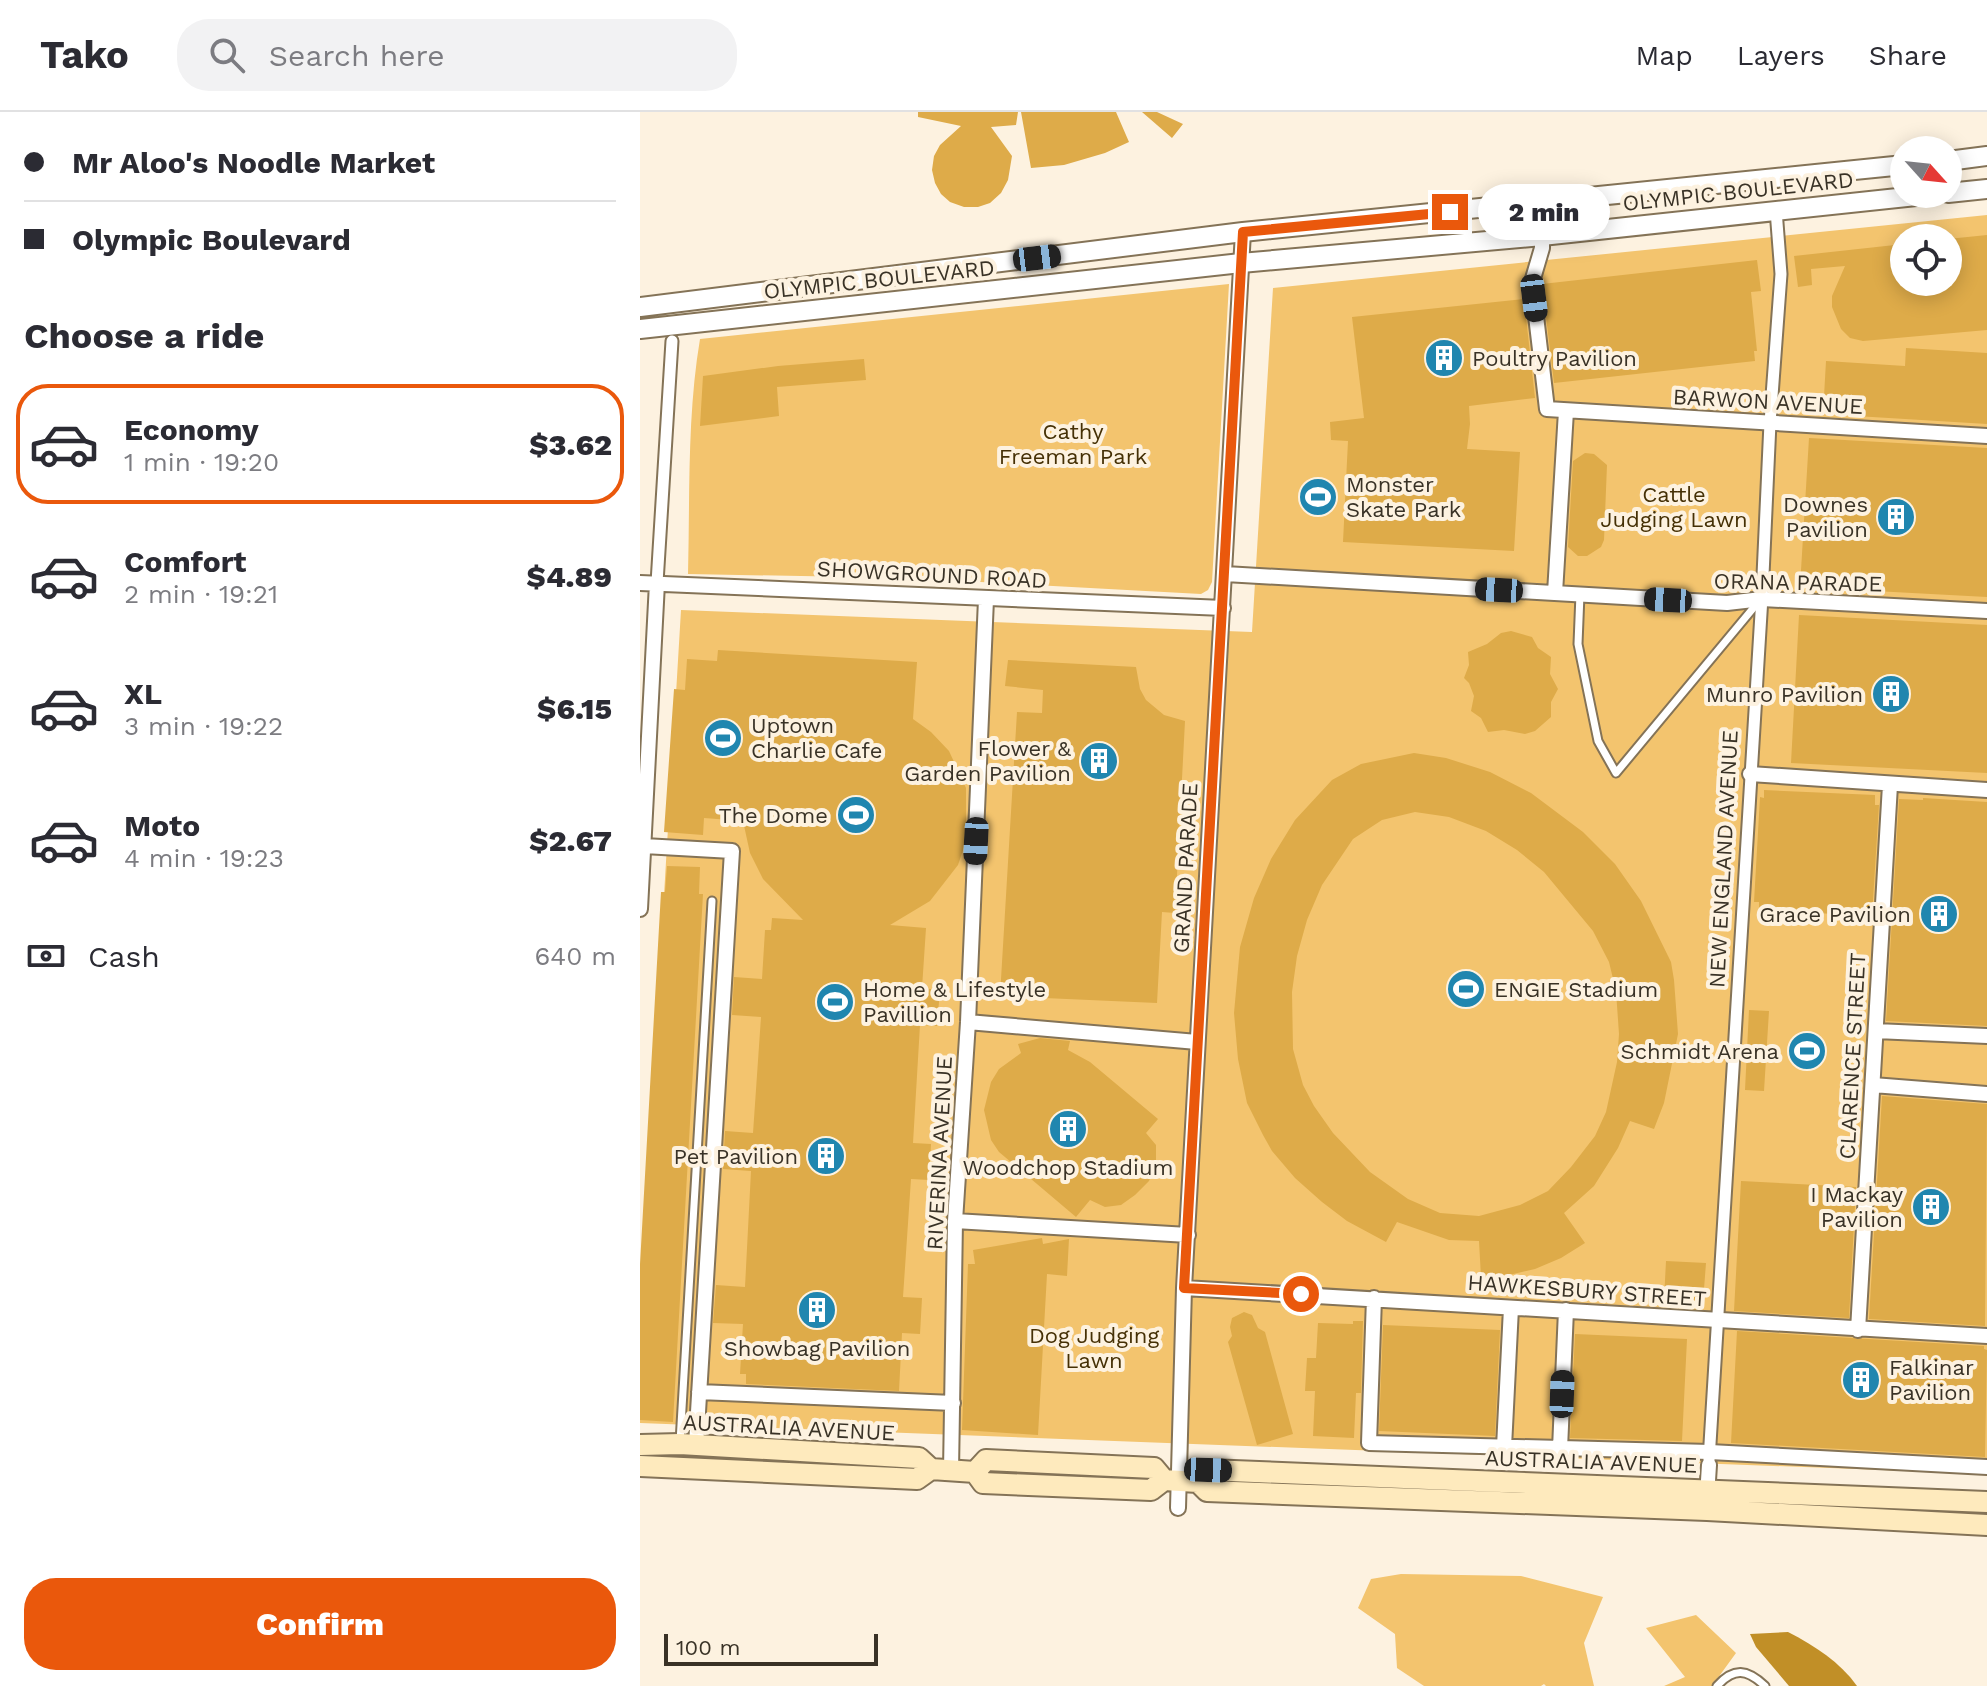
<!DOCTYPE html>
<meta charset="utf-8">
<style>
:root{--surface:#fff;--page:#f2f2f3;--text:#2b2b33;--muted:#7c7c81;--line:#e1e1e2;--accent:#ea580c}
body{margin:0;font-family:"Work Sans",sans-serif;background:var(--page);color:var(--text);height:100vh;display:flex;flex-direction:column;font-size:30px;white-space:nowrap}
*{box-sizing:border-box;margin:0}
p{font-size:26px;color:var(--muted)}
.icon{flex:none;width:44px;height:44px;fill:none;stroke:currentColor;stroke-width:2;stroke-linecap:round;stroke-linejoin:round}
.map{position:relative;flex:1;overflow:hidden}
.side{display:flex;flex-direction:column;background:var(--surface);width:640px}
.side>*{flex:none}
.banner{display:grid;align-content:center;height:176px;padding:0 24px;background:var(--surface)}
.needle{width:52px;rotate:117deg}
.buttons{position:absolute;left:1250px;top:24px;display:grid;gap:16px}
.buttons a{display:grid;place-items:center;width:72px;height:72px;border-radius:50%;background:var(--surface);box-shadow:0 4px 20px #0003;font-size:40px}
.scale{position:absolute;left:24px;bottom:20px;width:214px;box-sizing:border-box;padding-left:8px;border:4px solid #393226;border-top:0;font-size:22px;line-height:28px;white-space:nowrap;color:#393226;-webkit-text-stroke:6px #fdf2e0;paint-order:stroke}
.end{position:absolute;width:36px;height:36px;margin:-18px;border:10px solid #ea580c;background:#fff;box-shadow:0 0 0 4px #fff}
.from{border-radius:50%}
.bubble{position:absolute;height:56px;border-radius:28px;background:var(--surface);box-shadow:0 4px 20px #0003;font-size:26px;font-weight:800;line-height:56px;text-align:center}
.car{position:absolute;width:24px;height:48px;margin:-24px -12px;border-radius:10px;box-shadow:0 0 6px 2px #0007;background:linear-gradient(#222 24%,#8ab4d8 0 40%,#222 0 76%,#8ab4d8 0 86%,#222 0)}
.banner b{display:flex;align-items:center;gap:28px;height:76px;font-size:30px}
.banner b+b{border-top:2px solid var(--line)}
.banner i{width:20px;height:20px;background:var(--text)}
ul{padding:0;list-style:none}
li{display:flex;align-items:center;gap:24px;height:120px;margin:0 16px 12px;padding:0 8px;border:4px solid transparent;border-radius:32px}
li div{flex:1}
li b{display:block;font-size:30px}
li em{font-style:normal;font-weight:800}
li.current{border-color:var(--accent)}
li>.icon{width:72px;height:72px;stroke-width:1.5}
h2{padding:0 24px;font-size:36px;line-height:96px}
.pay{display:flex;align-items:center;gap:20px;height:88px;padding:0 24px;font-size:30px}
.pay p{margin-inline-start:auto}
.button{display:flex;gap:16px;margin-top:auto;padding:16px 24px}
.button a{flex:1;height:92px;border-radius:32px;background:var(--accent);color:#fff;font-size:32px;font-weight:800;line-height:92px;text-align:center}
header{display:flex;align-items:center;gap:48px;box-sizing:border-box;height:112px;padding:0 40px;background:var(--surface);border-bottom:2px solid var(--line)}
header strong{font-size:38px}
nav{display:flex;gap:44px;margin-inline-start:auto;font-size:28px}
.search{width:560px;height:72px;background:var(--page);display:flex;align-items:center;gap:20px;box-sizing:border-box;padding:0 28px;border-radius:32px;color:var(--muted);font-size:30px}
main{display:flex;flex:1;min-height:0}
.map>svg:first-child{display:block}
.green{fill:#f3c46e;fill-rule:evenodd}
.water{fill:#c18f27}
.building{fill:#deab49;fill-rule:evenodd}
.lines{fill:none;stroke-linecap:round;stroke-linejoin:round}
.service-casing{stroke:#847357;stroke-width:11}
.pedestrian-casing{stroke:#847357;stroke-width:15}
.minor-casing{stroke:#847357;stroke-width:18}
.tertiary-casing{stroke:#847357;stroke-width:22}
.secondary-casing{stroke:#847357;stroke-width:24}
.service{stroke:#fff;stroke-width:7}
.pedestrian{stroke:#fff;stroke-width:11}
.minor{stroke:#fff;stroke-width:14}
.tertiary{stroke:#fff;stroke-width:18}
.secondary{stroke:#feeabd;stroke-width:20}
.route{stroke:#ea580c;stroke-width:10}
.labels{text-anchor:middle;stroke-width:8;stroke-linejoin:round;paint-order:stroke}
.street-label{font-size:22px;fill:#393226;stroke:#fdf2e0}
.poi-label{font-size:22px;fill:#393226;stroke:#fdf2e0;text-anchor:end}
.park-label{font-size:22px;fill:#453005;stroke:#fdf2e0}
</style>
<header>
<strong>Tako</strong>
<div class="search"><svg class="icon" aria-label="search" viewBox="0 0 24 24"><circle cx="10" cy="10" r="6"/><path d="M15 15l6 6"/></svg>Search here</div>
<nav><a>Map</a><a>Layers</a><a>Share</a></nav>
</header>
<main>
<section class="side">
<div class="banner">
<b><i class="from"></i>Mr Aloo's Noodle Market</b>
<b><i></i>Olympic Boulevard</b>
</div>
<h2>Choose a ride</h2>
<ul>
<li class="current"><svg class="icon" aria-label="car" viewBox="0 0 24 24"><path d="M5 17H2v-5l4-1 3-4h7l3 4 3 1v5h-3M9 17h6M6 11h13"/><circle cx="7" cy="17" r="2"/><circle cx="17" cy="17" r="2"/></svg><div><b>Economy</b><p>1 min · 19:20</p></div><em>$3.62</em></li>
<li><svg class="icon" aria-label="car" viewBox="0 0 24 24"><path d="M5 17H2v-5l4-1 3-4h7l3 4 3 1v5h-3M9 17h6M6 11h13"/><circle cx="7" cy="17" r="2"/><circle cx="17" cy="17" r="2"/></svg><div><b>Comfort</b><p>2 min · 19:21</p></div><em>$4.89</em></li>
<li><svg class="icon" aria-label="car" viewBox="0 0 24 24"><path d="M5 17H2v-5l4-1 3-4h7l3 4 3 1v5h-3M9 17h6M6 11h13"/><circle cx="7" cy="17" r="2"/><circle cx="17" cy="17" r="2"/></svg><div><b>XL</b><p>3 min · 19:22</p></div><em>$6.15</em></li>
<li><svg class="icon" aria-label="car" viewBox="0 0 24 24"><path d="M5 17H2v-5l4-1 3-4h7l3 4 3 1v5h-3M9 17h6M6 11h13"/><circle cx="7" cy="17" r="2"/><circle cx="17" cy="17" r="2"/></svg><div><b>Moto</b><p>4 min · 19:23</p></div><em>$2.67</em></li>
</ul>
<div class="pay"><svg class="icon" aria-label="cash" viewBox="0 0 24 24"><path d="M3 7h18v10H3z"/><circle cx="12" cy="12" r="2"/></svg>Cash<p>640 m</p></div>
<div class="button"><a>Confirm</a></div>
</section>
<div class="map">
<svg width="1347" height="1574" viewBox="0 0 1347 1574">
<rect width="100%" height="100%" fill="#fdf2e0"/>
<path class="green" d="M 1347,103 L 1347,1362 L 0,1311 L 0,1186 L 41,498 L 612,520 L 633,176 ZM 1264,126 L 1308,126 L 1308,170 L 1264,170 Z
M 589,172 L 572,470 L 568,478 L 561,482 L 266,466 L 48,462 C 50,384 47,304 60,227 Z
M 761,1462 L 881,1464 L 963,1485 L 944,1531 L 954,1574 L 906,1574 L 904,1572 L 901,1574 L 784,1574 L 757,1556 L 755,1522 L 718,1496 L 731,1467 Z
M 1056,1503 L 1096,1541 L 1072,1574 L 1024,1574 L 1045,1565 L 1006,1516 Z"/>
<path class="water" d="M 1148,1520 C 1175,1534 1200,1550 1217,1574 L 1149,1574 L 1116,1535 L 1110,1522 Z"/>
<path class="building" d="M 278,0 L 378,0 L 376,13 L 351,15 L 372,44 L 368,68 L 361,81 L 350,91 L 338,95 L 324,95 L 310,90 L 301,82 L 295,71 L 292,58 L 294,44 L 300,33 L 321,14 L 278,5 Z
M 381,0 L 476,0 L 489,30 L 465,41 L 424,53 L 391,56 Z
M 502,0 L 517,0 L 543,12 L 532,26 Z
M 1347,123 L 1347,218 L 1223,229 L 1210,226 L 1201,217 L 1192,195 L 1192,184 L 1205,154 L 1171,157 L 1172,173 L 1158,175 L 1154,144 L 1264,132 L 1264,170 L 1308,170 L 1308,127 Z
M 1117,148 L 1121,179 L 1111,180 L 1117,239 L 1114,239 L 1115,249 L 914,271 L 902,172 Z
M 884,187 L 895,286 L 829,294 L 830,312 L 827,337 L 880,340 L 874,439 L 703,430 L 708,329 L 691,328 L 690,310 L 724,306 L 712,205 Z
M 1266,236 L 1347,241 L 1347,312 L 1183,302 L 1186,249 L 1265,254 Z
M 224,247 L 226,268 L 137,275 L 139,304 L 60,314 L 63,264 L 138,254 Z
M 1169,326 L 1347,336 L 1347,485 L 1160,475 Z
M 945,341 L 954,342 L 967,353 L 964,428 L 961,435 L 947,444 L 938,444 L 928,435 L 933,349 Z
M 1159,503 L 1347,513 L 1347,661 L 1151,651 Z
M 871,519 L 892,525 L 898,536 L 911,545 L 910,562 L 918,577 L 911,590 L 911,605 L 895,619 L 885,622 L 864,618 L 848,620 L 841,606 L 831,599 L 834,584 L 829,571 L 824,566 L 829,553 L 828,540 L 847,532 L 861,521 Z
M 78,538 L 277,550 L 273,607 L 291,620 L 309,639 L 326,676 L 326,729 L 318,753 L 290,789 L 250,813 L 286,816 L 282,876 L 300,878 L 297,914 L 280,913 L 273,1031 L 291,1032 L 289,1068 L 271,1067 L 263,1185 L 282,1186 L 280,1222 L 262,1221 L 259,1279 L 106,1272 L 106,1262 L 100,1262 L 103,1212 L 73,1211 L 76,1173 L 105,1175 L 111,1059 L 83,1057 L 85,1019 L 113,1021 L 121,905 L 92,903 L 94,865 L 122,867 L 125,818 L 131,818 L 132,806 L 163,808 L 123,767 L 110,741 L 103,709 L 64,706 L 63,723 L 24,720 L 34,577 L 45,578 L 47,547 L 77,549 Z
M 368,548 L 496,555 L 500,577 L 506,588 L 524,603 L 545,609 L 535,801 L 522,800 L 517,891 L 360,884 L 377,600 L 402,601 L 403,578 L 365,574 Z
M 774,641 L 806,646 L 850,660 L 891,681 L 943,720 L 975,752 L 1001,789 L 1031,850 L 1034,868 L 1038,922 L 1024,991 L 1014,1017 L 990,1009 L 978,1036 L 954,1074 L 924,1101 L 945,1131 L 921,1146 L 895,1157 L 869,1163 L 841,1165 L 839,1129 L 809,1128 L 757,1110 L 746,1130 L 707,1109 L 682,1090 L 655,1066 L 632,1039 L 623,1023 L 607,991 L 598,947 L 594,901 L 600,835 L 614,786 L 631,747 L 655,708 L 692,668 L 721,652 ZM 775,700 L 809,705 L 846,719 L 877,738 L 904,760 L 953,819 L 969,850 L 976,879 L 979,922 L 977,950 L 966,1000 L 955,1024 L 931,1055 L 908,1079 L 880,1093 L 839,1104 L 800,1101 L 768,1087 L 730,1060 L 693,1021 L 674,994 L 663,973 L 653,937 L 652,880 L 657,844 L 667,808 L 682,773 L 713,727 L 742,708 Z
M 1124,678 L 1235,683 L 1235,693 L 1239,693 L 1232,804 L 1119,798 L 1119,790 L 1114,790 L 1120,685 L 1124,686 Z
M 1283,686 L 1347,690 L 1347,914 L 1246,909 L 1259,687 L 1283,688 Z
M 27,754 L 60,755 L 59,782 L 63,782 L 33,1310 L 0,1308 L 0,1152 L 21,780 L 25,780 Z
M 1109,898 L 1129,899 L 1124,979 L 1105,978 Z
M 400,926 L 430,929 L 428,938 L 450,950 L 518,1007 L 506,1021 L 516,1033 L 516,1053 L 509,1069 L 495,1083 L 481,1093 L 465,1095 L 450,1088 L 436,1105 L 359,1040 L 351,1028 L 344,998 L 351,970 L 359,957 L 381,941 L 378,932 Z
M 1242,984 L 1347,992 L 1345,1214 L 1229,1207 Z
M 1101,1069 L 1216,1075 L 1209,1206 L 1094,1199 Z
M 402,1126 L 403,1132 L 429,1127 L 427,1164 L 407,1162 L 398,1323 L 322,1318 L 328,1152 L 335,1152 L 333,1138 Z
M 1026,1149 L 1066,1151 L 1063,1190 L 1024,1188 Z
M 604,1200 L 612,1203 L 618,1216 L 625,1220 L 653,1322 L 617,1333 L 588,1230 L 592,1224 L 590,1215 L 592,1206 Z
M 713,1209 L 723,1209 L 721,1281 L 716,1281 L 714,1326 L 673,1324 L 675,1279 L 665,1279 L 667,1246 L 676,1246 L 678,1211 L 713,1212 Z
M 743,1213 L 860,1218 L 855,1324 L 739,1319 Z
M 1097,1219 L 1344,1234 L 1344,1237 L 1347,1238 L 1345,1345 L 1091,1331 Z
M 935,1222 L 1047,1227 L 1042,1329 L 930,1326 Z"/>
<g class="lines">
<g class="service-casing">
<path id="service" d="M 940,482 L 938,532 L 958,629 L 976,661 L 1120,488
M 40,1330 L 72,789
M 1077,1574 C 1094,1555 1107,1557 1125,1574"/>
</g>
<g class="pedestrian-casing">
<path id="pedestrian" d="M 17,471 L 32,229
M 1069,1348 L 1122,485 L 1130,311 L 1141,162 L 1136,98"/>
</g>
<g class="minor-casing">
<path id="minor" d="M 902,124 L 902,136 L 892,170 L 907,297 L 1347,324
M 585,462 L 1087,491 L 1122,487 L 1347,499
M 0,471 L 583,496
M 915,481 L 926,299
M 1110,662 L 1347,678
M 4,734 L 92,739 L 56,1333
M 0,797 L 17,471
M 328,910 L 557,930
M 1236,919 L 1347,924
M 1233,973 L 1347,982
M 315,1109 L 548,1123
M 544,1176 L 1347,1224
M 734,1186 L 729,1331 L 1070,1340 L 1347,1355
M 1218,1218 L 1250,673
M 59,1280 L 313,1291
M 864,1335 L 871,1196
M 920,1337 L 926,1198
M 311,1359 L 315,1109 L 328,910 L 346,487
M 1067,1384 L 1069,1353
M 538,1396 L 544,1176 L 603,120"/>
</g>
<g class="tertiary-casing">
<path id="tertiary" d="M 1308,49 L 1347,44
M 1308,81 L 1347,77
M 0,195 L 603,120 L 1264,53
M 0,217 L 601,151 L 902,124 L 1295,82"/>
</g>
<g class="secondary-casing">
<path id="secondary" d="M 0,1333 L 40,1332 L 279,1346 L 291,1357
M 0,1354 L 277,1367 L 291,1357 L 335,1360 L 343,1371 L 511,1378 L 524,1368 L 558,1370 L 567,1379 L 1067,1398 L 1347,1413
M 335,1360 L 346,1348 L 514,1356 L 524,1368
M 558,1370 L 568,1358 L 1347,1390"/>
</g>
<use href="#service" class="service"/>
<use href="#pedestrian" class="pedestrian"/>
<use href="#minor" class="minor"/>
<use href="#tertiary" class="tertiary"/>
<use href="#secondary" class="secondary"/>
</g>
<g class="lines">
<path class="route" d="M 661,1182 L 544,1176 L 603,120 L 810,100"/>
</g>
<defs>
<g id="building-disc" transform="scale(2)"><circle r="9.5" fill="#2086af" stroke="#fdf2e0"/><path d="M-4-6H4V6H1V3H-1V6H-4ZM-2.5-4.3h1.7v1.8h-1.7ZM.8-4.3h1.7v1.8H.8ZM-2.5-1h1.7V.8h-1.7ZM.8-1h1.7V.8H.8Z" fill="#fff"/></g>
<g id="stadium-disc" transform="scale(2)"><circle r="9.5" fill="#2086af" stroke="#fdf2e0"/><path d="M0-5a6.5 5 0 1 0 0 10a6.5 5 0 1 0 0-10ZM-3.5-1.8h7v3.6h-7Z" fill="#fff"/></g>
</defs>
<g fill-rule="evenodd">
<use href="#building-disc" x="804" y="246"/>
<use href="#stadium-disc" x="678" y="385"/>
<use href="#building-disc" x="1256" y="405"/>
<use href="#building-disc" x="1251" y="582"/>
<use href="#stadium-disc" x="83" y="626"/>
<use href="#building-disc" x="459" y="649"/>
<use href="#stadium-disc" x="216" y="703"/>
<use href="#building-disc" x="1299" y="802"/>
<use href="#stadium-disc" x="826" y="877"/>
<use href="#stadium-disc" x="195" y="890"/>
<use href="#stadium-disc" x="1167" y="939"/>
<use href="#building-disc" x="428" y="1017"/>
<use href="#building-disc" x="186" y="1044"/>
<use href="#building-disc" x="1291" y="1095"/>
<use href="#building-disc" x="177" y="1198"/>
<use href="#building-disc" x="1221" y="1268"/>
</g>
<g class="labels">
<g class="street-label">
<text transform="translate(1098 79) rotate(-6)" y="8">OLYMPIC BOULEVARD</text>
<text transform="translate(239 167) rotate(-6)" y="8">OLYMPIC BOULEVARD</text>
<text transform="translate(1128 289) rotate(3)" y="8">BARWON AVENUE</text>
<text transform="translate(292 462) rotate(3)" y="8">SHOWGROUND ROAD</text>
<text transform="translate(1158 470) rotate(1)" y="8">ORANA PARADE</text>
<text transform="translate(1083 747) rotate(-87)" y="8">NEW ENGLAND AVENUE</text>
<text transform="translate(545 756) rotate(-87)" y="8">GRAND PARADE</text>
<text transform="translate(1212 944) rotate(-87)" y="8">CLARENCE STREET</text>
<text transform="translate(299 1041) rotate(-87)" y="8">RIVERINA AVENUE</text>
<text transform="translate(947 1178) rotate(4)" y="8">HAWKESBURY STREET</text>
<text transform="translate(149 1315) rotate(3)" y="8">AUSTRALIA AVENUE</text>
<text transform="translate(951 1349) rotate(2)" y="8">AUSTRALIA AVENUE</text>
</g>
<g class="poi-label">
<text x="832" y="254" text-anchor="start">Poultry Pavilion</text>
<text x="706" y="380" text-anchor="start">Monster<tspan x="706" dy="25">Skate Park</tspan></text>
<text x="1228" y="400">Downes<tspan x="1228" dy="25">Pavilion</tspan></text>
<text x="1223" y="590">Munro Pavilion</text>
<text x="111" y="621" text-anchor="start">Uptown<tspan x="111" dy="25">Charlie Cafe</tspan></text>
<text x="431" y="644">Flower &amp;<tspan x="431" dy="25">Garden Pavilion</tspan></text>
<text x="188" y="711">The Dome</text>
<text x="1271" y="810">Grace Pavilion</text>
<text x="223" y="885" text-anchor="start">Home &amp; Lifestyle<tspan x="223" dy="25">Pavillion</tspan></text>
<text x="854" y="885" text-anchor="start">ENGIE Stadium</text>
<text x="1139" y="947">Schmidt Arena</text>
<text x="158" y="1052">Pet Pavilion</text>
<text x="428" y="1063" text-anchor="middle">Woodchop Stadium</text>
<text x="1263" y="1090">I Mackay<tspan x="1263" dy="25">Pavilion</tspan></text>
<text x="177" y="1244" text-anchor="middle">Showbag Pavilion</text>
<text x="1249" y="1263" text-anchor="start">Falkinar<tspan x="1249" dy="25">Pavilion</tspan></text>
</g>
<g class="park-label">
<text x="433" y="327">Cathy<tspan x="433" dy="25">Freeman Park</tspan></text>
<text x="1034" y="390">Cattle<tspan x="1034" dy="25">Judging Lawn</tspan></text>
<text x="454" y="1231">Dog Judging<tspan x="454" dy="25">Lawn</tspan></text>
</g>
</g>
</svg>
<div class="buttons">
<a><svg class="needle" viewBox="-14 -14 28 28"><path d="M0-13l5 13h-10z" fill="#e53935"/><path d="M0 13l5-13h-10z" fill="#7c7c81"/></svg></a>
<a><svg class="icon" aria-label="locate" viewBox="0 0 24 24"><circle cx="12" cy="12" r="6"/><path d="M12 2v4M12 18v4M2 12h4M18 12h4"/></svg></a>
</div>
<div class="scale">100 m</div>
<i class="end from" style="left:661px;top:1182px"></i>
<i class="end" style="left:810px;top:100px"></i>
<div class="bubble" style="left:838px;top:72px;width:132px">2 min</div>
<i class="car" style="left:397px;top:146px;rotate:83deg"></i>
<i class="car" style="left:894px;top:186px;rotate:173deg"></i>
<i class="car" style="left:859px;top:478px;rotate:273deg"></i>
<i class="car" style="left:1028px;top:488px;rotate:273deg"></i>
<i class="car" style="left:336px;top:729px;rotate:183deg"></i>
<i class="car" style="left:922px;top:1282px;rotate:2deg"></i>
<i class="car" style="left:568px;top:1358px;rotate:92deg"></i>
</div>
</main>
